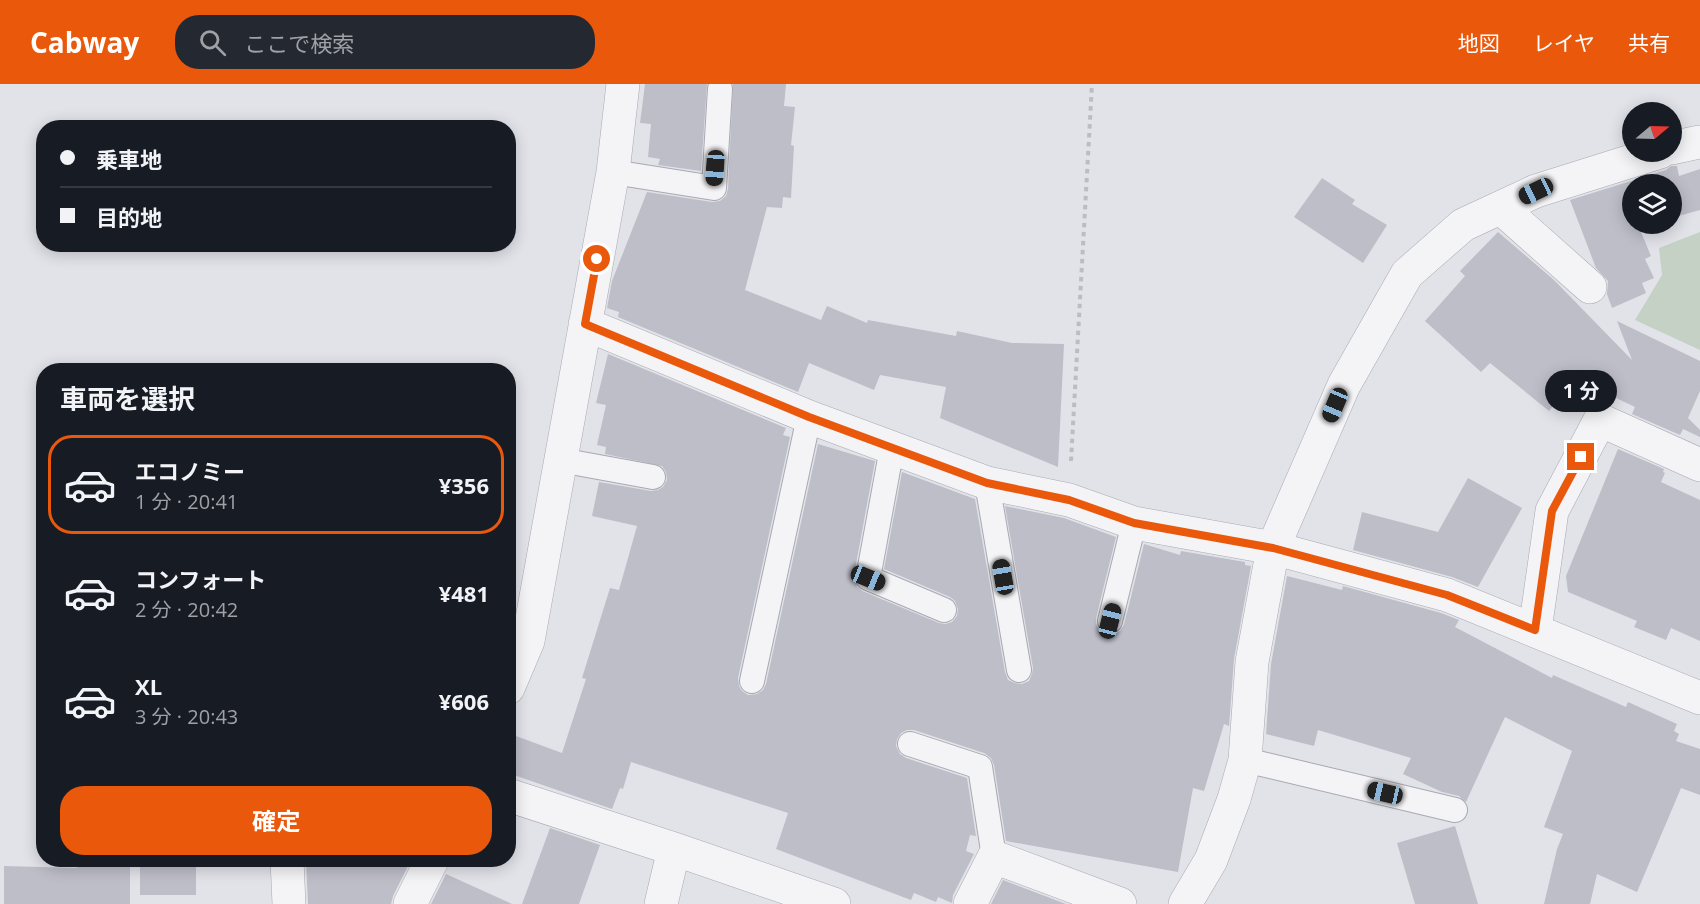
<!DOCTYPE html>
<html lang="ja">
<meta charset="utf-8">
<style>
:root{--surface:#171b24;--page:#242831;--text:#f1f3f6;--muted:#9ea1a6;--line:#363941;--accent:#ea580c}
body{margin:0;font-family:"Open Sans","Noto Sans JP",sans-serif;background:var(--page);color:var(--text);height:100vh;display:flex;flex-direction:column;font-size:22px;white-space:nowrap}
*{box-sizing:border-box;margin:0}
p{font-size:20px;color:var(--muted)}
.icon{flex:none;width:33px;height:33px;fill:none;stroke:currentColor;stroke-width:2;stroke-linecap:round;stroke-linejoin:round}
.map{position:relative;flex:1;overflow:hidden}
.sheet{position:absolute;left:36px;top:279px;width:480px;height:504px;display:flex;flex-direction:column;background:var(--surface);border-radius:24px;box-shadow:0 3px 15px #0003}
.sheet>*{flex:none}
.guide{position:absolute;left:36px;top:36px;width:480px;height:132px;border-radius:24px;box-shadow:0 3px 15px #0003;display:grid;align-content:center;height:132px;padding:0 24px;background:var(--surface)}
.needle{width:39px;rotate:71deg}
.fabs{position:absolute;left:1622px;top:18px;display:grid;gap:12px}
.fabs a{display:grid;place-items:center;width:60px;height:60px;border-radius:50%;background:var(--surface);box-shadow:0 3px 15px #0003;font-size:30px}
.end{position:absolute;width:27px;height:27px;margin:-14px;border:8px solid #ea580c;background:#fff;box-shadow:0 0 0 3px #fff}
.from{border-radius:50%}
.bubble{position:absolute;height:42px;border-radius:21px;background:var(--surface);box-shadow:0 3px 15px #0003;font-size:20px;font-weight:700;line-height:42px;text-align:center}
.car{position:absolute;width:18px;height:36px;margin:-18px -9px;border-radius:8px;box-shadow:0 0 4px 2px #0007;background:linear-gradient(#222 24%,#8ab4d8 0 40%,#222 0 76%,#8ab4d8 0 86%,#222 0)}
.guide b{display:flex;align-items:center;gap:21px;height:57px;font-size:22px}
.guide b+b{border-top:2px solid var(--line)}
.guide i{width:15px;height:15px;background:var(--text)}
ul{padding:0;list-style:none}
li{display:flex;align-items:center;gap:18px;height:99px;margin:0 12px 9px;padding:0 12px;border:3px solid transparent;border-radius:24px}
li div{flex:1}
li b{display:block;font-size:22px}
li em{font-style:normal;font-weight:700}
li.on{border-color:var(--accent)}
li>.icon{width:54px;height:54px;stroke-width:1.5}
h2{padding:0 24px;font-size:27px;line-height:72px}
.primary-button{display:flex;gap:12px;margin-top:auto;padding:12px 24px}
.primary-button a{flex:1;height:69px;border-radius:24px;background:var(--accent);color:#fff;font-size:24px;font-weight:700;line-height:69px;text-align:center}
header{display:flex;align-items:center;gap:36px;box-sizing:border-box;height:84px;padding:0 30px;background:var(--accent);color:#fff}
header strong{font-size:28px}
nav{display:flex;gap:33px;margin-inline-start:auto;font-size:21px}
.search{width:420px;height:54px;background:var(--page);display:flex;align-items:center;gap:15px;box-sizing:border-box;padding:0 21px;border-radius:24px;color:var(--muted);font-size:22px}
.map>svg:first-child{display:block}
.green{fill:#c4d1c4}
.building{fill:#bdbec8}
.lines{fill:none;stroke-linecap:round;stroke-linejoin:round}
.service-casing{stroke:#a8a9b2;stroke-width:26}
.minor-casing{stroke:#a8a9b2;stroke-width:34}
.path{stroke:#bcbdc3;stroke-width:4;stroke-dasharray:4.5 4.5;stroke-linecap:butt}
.service{stroke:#f4f4f7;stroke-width:24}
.minor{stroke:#f4f4f7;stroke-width:33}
.route{stroke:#ea580c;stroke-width:8}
</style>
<header>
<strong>Cabway</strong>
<div class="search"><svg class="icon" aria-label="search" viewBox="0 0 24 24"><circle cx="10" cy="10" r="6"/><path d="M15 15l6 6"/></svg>ここで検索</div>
<nav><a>地図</a><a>レイヤ</a><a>共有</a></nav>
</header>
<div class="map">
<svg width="1700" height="820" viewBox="0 0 1700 820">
<rect width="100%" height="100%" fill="#e2e3e9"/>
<path class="green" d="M 1700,148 L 1700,266 L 1635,236 L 1662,191 L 1659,164 Z"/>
<path class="building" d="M 645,0 L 707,0 L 701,87 L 658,81 L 660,75 L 648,73 L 651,40 L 640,39 Z
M 733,0 L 786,0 L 784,22 L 795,23 L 791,61 L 794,62 L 791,114 L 783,113 L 782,124 L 767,123 L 745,206 L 821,236 L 827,222 L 867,239 L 868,236 L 956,252 L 957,247 L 1012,259 L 1064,260 L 1058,383 L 940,334 L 946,303 L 880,291 L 874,306 L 809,279 L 798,308 L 618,233 L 619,228 L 607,224 L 612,197 L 647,108 L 712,118 L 720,117 L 726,112 L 728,105 Z
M 1671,82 L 1677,82 L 1679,92 L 1700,85 L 1700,126 L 1671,134 L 1671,100 L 1632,100 L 1632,140 L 1652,140 L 1639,143 L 1651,172 L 1645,175 L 1654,194 L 1642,199 L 1646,209 L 1612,224 L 1607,210 L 1608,197 L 1596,184 L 1570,116 L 1666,86 Z
M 1322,94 L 1355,116 L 1352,120 L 1387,141 L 1363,179 L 1294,133 Z
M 1498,148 L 1554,196 L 1632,276 L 1617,237 L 1700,277 L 1700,307 L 1688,334 L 1700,346 L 1700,353 L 1683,345 L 1680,351 L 1632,330 L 1635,323 L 1576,295 L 1549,327 L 1490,279 L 1481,288 L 1425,237 L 1465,192 L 1460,187 Z
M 608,270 L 786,344 L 783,351 L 790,353 L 738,594 L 739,602 L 742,607 L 748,611 L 757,610 L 763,606 L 766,600 L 818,360 L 875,377 L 854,491 L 857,503 L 862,507 L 939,539 L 945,540 L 952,538 L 957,532 L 958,525 L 955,517 L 950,513 L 884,485 L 902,388 L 975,415 L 1005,588 L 1008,596 L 1015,599 L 1022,600 L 1029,597 L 1032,590 L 1033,584 L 1005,422 L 1064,434 L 1116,453 L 1096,534 L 1096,540 L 1100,547 L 1106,551 L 1115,550 L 1120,547 L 1124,541 L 1144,460 L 1180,471 L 1181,467 L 1245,478 L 1245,481 L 1251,482 L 1234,575 L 1229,642 L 1224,640 L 1204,707 L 1193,704 L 1178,788 L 1006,757 L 994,681 L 991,674 L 984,669 L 914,646 L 907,646 L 901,649 L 897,655 L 896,662 L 900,670 L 906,674 L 967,694 L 976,752 L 970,751 L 966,767 L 974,770 L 953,811 L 952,819 L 938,813 L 936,818 L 914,809 L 911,816 L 776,765 L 788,729 L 631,678 L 623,705 L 620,704 L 612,725 L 508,689 L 508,649 L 562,669 L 586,595 L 582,594 L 610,504 L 619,506 L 637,442 L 592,432 L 599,398 L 651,407 L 658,406 L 663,403 L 667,396 L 666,388 L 662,382 L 605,370 L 606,363 L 597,361 L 606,321 L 596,319 Z
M 1618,365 L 1664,385 L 1663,388 L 1665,389 L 1661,398 L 1700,416 L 1700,557 L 1671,544 L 1666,556 L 1634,543 L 1637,537 L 1568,508 L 1566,492 Z
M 1468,394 L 1522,424 L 1478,503 L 1452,493 L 1353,466 L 1362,428 L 1438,448 Z
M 1287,492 L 1342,506 L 1343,502 L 1441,529 L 1459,536 L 1455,543 L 1552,594 L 1553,591 L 1626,623 L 1628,618 L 1677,640 L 1674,647 L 1679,650 L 1676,657 L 1700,665 L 1700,711 L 1681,704 L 1637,808 L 1597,790 L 1590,820 L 1544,820 L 1557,765 L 1563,750 L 1544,743 L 1572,667 L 1505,633 L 1466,718 L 1459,712 L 1442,708 L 1403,690 L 1411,674 L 1318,646 L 1314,662 L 1266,650 L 1271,580 Z
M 1455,742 L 1478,820 L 1415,820 L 1397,759 Z
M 550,744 L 600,761 L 579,820 L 522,820 Z
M 140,776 L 196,776 L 196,811 L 140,811 Z
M 306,776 L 411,776 L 393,812 L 391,820 L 308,820 Z
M 4,782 L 77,784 L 77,782 L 130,782 L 130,820 L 4,820 Z
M 446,790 L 512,820 L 431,820 Z
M 1003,796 L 1066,820 L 991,820 Z"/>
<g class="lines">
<g class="service-casing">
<path id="service" d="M 613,88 L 714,104 L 720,5
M 892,364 L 868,494 L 944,526
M 560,376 L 653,393
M 987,399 L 1019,586
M 1110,537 L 1134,439
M 752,597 L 809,333
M 910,660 L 980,683 L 994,773
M 1245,676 L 1455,726"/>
</g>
<g class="minor-casing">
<path id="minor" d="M 1671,64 L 1700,58
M 1501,124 L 1590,203
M 585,240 L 809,333 L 987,399 L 1069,416 L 1134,439 L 1273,464 L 1447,511 L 1700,614
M 1535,546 L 1552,427 L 1600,336 L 1700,381
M 508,604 L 528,557 L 613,88 L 623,0
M 508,711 L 674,765 L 834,820
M 287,776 L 289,820
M 410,820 L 432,776
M 661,820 L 674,765
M 970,820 L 994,773 L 1120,820
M 1185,820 L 1211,776 L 1234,715 L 1245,676 L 1252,578 L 1273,464 L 1344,301 L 1407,190 L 1463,141 L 1536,107 L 1660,68"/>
</g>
<path class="path" d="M 1071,377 L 1092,0"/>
<use href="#service" class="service"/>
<use href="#minor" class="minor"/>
</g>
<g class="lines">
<path class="route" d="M 597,175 L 585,240 L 809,333 L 987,399 L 1069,416 L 1134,439 L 1273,464 L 1447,511 L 1535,546 L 1552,427 L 1581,373"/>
</g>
</svg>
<div class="fabs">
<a><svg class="needle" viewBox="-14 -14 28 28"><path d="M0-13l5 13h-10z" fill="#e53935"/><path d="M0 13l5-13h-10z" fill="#9ea1a6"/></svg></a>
<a><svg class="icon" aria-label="layers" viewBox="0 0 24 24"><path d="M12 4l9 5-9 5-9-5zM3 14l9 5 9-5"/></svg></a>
</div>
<i class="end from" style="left:597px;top:175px"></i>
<i class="end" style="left:1581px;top:373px"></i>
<div class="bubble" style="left:1545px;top:286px;width:72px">1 分</div>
<i class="car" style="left:715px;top:84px;rotate:184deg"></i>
<i class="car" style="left:1536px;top:107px;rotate:245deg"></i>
<i class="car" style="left:1335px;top:321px;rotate:203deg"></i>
<i class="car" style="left:1003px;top:493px;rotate:350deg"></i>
<i class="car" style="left:868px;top:494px;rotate:112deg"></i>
<i class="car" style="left:1110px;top:537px;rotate:14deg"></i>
<i class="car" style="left:1385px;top:709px;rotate:283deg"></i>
<div class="guide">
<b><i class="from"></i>乗車地</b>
<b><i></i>目的地</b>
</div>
<section class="sheet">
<h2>車両を選択</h2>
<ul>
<li class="on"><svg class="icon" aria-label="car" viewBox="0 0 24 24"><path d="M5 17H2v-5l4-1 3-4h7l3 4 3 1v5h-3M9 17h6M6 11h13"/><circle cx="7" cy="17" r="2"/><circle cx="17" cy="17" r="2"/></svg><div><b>エコノミー</b><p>1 分 · 20:41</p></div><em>¥356</em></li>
<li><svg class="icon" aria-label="car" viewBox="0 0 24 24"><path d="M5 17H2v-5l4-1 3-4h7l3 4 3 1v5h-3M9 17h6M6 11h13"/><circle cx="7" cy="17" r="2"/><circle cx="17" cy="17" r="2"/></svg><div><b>コンフォート</b><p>2 分 · 20:42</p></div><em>¥481</em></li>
<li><svg class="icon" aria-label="car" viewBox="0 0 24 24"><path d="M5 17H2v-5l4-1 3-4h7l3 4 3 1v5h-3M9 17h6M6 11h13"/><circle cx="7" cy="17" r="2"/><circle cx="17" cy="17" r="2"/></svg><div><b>XL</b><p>3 分 · 20:43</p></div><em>¥606</em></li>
</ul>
<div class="primary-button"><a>確定</a></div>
</section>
</div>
